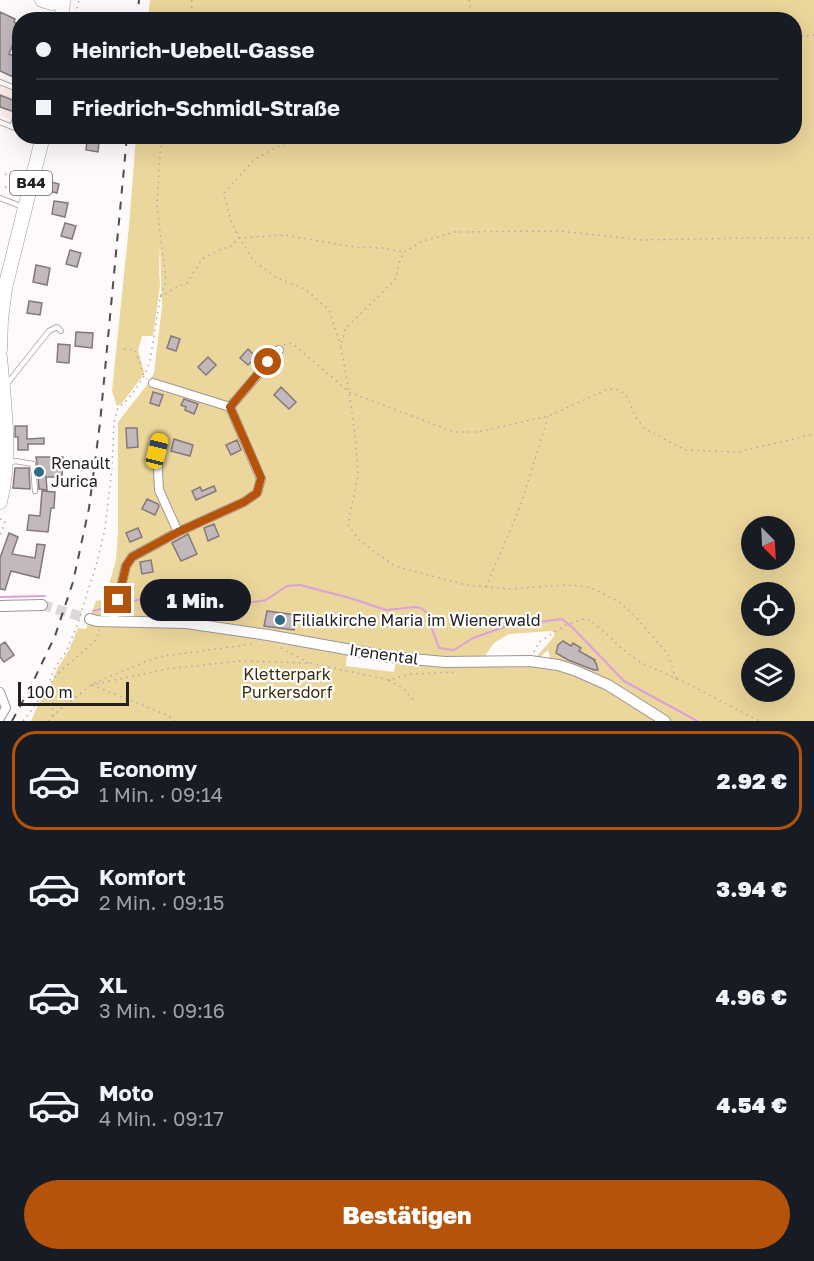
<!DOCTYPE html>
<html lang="de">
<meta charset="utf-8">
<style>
:root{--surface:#171b24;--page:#20242c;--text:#f1f3f6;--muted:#9ea1a6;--line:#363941;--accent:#b45309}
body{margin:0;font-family:"Golos Text",sans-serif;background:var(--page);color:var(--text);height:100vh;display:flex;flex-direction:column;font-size:22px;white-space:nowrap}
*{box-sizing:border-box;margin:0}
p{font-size:20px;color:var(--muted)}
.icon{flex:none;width:33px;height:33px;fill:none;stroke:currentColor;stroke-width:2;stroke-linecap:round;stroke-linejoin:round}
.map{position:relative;height:721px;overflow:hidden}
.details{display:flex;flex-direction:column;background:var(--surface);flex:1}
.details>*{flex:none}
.top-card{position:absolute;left:12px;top:12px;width:790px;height:132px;border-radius:24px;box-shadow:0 6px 24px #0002;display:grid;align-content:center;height:132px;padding:0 24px;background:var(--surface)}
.needle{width:39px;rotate:156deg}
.tools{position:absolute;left:741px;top:516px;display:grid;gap:12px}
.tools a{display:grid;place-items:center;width:54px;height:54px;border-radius:50%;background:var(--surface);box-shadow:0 6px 24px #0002;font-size:30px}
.scale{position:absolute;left:18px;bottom:15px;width:111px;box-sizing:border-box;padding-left:6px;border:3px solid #242020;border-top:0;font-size:16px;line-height:21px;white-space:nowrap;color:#242020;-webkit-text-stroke:4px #fff;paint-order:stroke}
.end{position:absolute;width:27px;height:27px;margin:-14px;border:8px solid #b45309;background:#fff;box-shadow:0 0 0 3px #fff}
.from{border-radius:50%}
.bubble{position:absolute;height:42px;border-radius:21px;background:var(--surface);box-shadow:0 6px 24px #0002;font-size:20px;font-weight:800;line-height:42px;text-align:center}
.car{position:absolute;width:18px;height:36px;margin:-18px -9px;border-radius:8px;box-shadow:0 0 4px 2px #0007;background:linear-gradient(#f5c518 24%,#345 0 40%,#f5c518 0 76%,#345 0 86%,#f5c518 0)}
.top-card b{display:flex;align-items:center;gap:21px;height:57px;font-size:22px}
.top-card b+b{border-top:2px solid var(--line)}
.top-card i{width:15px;height:15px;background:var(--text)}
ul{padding:10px 0 0;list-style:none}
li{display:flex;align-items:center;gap:18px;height:99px;margin:0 12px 9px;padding:0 12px;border:3px solid transparent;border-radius:24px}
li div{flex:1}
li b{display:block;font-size:22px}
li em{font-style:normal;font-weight:800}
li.current{border-color:var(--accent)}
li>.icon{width:54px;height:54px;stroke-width:1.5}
.action{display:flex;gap:12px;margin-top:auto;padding:12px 24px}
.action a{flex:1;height:69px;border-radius:36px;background:var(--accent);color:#fff;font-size:24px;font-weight:800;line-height:69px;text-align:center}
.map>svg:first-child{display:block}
.built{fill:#fdedeb}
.green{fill:#ebd69b;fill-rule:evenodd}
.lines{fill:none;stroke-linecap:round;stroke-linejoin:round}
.stream{stroke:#dba0dd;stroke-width:2}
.building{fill:#c3b9bc;stroke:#83797c;stroke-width:1.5}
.tertiary-tunnel{stroke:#ded9d9;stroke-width:10;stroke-dasharray:10 5;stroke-linecap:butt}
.service-casing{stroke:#a09594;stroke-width:6}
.minor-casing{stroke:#a09594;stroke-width:10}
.tertiary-casing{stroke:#a09594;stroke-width:12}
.primary-casing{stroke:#a09594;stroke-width:15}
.path{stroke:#afaaaa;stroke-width:1.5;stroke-dasharray:1.5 4.5;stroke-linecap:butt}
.service{stroke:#fff;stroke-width:4.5}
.minor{stroke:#fff;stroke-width:8}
.tertiary{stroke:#fff;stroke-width:10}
.primary{stroke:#fff;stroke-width:14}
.rail{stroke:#504c4c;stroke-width:2;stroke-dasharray:8 8;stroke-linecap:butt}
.route{stroke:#b45309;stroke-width:8}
.poi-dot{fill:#336a85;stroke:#fff;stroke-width:2}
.labels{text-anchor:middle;stroke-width:4.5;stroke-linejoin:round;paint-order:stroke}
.shield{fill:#fff;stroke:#666363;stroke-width:1.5}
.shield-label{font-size:15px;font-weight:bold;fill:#242020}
.poi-label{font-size:16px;fill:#242020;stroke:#fff;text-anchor:start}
.street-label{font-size:16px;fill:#242020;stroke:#fff}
.park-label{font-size:16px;fill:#392c07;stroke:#fff}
</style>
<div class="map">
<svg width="814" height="721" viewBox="0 0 814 721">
<rect width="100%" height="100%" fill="#fffafa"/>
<path class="built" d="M 0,78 L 19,87 L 19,123 L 0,115 Z"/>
<path class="green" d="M 150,0 L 814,0 L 814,721 L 31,721 L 38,705 L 50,688 L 57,669 L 69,650 L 78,628 L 86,629 L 96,601 L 105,599 L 116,560 L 118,530 L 118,422 L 147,385 L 154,373 L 162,306 L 160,246 L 159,269 L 160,286 L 153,336 L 142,336 L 138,350 L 144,372 L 142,377 L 122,403 L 117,406 L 112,391 L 129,226 L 136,137 L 795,136 L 795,20 L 148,19 ZM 752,526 L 784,526 L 784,560 L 752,560 ZM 752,592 L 784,592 L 784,626 L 752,626 ZM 551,631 L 555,633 L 552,639 L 537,656 L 537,658 L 539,658 L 548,650 L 551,661 L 483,659 L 494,643 L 509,634 ZM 347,653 L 396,661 L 394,672 L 346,666 ZM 752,658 L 784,658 L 784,692 L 752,692 Z"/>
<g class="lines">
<path class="stream" d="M 0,597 L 45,596
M 119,605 L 152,596 L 170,595 L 189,597 L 200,607 L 232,603 L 247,603 L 266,600 L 287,586 L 300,585 L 350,598 L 386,610 L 415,607 L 421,608 L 426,612 L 439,648 L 454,650 L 473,638 L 507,626 L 562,619 L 572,627 L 624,681 L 697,721
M 93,611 L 113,606"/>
</g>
<path class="building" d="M 0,12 L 15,19 L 14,22 L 20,25 L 20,44 L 14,42 L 9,54 L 20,58 L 20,80 L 0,71 Z
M 0,95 L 20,103 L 20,114 L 0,107 Z
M 87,140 L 99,142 L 98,152 L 86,150 Z
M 47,181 L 59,184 L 57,193 L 45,190 Z
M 54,201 L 68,203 L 65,217 L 52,214 Z
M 65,223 L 76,226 L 72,239 L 61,236 Z
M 70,250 L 81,253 L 77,267 L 66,264 Z
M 36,265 L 50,268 L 47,285 L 33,282 Z
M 29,301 L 42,303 L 40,315 L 27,313 Z
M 76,332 L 93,333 L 92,348 L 75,346 Z
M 171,336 L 180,339 L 176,351 L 167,348 Z
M 58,344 L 70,345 L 69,363 L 57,362 Z
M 248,349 L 256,357 L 248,365 L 240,358 Z
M 208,357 L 216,365 L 206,375 L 198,367 Z
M 281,387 L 296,402 L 289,409 L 274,395 Z
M 153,392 L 163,395 L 159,406 L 150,403 Z
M 184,399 L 198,404 L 194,414 L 185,410 L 186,407 L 181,405 Z
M 15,426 L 27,426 L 27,439 L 44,438 L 44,444 L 28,444 L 28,450 L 18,450 L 18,437 L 15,437 Z
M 126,428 L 137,428 L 138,447 L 127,448 Z
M 174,439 L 193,445 L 190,456 L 171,451 Z
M 237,440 L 241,450 L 231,455 L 226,445 Z
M 36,457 L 63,457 L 62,477 L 46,477 L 47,490 L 39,489 L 37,464 Z
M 15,468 L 29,468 L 30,489 L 13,488 Z
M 214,486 L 216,491 L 196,500 L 192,491 L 200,487 L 202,491 Z
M 42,491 L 55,492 L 54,508 L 51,508 L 48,532 L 27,530 L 29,515 L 40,516 Z
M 147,499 L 158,504 L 159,506 L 155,515 L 142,509 Z
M 214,524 L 219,536 L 208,541 L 204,528 Z
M 138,528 L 142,537 L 130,542 L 126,533 Z
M 9,533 L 18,537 L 12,554 L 35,558 L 37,544 L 45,545 L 39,578 L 11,571 L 5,590 L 0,589 L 0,558 Z
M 188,534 L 197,554 L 181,561 L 172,543 Z
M 151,560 L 153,572 L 142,574 L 140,562 Z
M 267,611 L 296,615 L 294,630 L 264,626 Z
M 563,641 L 571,646 L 573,643 L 581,648 L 579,651 L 595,660 L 594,661 L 596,663 L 598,670 L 594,670 L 568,660 L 556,653 L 558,645 Z
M 5,642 L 14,655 L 4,662 L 0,657 L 0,645 Z"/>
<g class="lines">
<path class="tertiary-tunnel" d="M 42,605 L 90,619"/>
<g class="service-casing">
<path id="service" d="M 0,82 L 20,90
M 0,122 L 20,130
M 12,127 L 15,119 L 20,119
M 0,198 L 23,207
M 6,385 L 49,331 L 57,327 L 61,331
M 9,463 L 15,461 L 33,464 L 35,491"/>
</g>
<g class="minor-casing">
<path id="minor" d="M 230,407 L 279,350
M 160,438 L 157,451 L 159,490 L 178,532
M 113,620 L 126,566 L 132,557 L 178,532 L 244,502 L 257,493 L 261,479 L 230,407 L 153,383
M 0,692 L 6,708 L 0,718"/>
</g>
<g class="tertiary-casing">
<path id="tertiary" d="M 0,606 L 42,605
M 90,619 L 97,621 L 186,623 L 268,635 L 390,657 L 445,662 L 530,661 L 558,665 L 574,670 L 608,685 L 665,721"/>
</g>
<g class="primary-casing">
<path id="primary" d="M 42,0 L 52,3 L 62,0
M 62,20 L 63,0
M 0,350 L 1,319 L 5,288 L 43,136
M 0,357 C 4,405 12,455 0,502"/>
</g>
<path class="path" d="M 469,0 L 471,13 L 473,20
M 44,12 L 48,20
M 74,20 L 79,0
M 191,20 L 192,0
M 795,37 L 814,35
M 25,136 L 30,146
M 301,136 L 275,148 L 254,160 L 224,193 L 230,218 L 239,238 L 254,261 L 277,278 L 305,289 L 329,310 L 341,346
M 5,174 L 9,176
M 5,187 L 19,192
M 160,297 L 177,287 L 187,283 L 202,259 L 221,249 L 230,247 L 239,238 L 283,235 L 354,247 L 382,248 L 403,252
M 284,345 L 286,344 L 292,343 L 349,392 L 454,432 L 477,432 L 549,416 L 608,389 L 620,390 L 628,398 L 635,416 L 644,428 L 685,450 L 738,452 L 814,434
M 124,349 L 135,350 L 144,376 L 147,379
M 0,519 L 5,521 L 0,537
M 486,587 L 520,507 L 548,417
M 281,648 L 309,663
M 534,652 L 539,642 L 566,625 L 584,619 L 590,620 L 608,635 L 620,647 L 640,662 L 690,685 L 759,721
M 676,679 L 668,654 L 633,614 L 619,602 L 596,590 L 584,586 L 566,585 L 508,589 L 466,585 L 395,566 L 361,542 L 348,525 L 358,474 L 355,434 L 349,392 L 341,347 L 345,329 L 395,280 L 400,260 L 404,252 L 423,241 L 455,232 L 559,231 L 643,240 L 745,238 L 814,238
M 389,680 L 404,689 L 416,703
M 94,683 L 147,661 L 164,656 L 253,644 L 256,642
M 91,685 L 166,669 L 240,661 L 310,663 L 389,680 L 410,674 L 457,672
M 92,685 L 167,715 L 175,721
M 53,716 L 52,690 L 50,684 L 50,679 L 55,668 L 67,650 L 78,623 L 97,562 L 105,529 L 112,468 L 114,422 L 118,408 L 127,400 L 135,390 L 144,376 L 150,361 L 160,298 L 166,281 L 157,207 L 160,154 L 163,136
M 23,721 L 32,710 L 57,674 L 94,642 L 100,631 L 98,630
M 48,721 L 57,712 L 90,686"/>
<use href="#service" class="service"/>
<use href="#minor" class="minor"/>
<use href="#tertiary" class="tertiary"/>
<use href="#primary" class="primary"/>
<path class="rail" d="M 137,20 L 139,0
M 12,721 L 31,686 L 55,636 L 73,582 L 89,508 L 100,423 L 127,136"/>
</g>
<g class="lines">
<path class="route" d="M 118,600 L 126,566 L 132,557 L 178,532 L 244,502 L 257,493 L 261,478 L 230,407 L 268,362"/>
</g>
<g class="poi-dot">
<circle cx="39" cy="472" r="6"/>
<circle cx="280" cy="620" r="6"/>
</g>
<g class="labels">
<rect class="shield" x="10" y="171" width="42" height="24" rx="4.5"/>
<g class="shield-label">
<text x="31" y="188">B44</text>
</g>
<g class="poi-label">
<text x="51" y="469">Renault<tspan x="51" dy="18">Jurica</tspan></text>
<text x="292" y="626">Filialkirche Maria im Wienerwald</text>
</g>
<g class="street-label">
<text transform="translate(384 654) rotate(8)" y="6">Irenental</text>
</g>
<g class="park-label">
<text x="287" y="680">Kletterpark<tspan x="287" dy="18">Purkersdorf</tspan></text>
</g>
</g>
</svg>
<div class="tools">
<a><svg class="needle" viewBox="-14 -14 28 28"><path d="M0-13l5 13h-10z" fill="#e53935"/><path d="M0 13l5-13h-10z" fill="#9ea1a6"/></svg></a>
<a><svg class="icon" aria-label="locate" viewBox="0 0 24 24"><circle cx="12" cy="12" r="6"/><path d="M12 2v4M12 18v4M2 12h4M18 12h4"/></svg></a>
<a><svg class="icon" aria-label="layers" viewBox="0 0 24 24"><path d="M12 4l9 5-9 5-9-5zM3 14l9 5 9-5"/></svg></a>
</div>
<div class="scale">100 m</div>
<i class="end from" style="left:268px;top:362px"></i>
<i class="end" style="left:118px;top:600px"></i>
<div class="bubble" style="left:140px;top:579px;width:111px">1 Min.</div>
<i class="car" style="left:157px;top:451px;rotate:14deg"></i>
<div class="top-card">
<b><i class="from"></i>Heinrich-Uebell-Gasse</b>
<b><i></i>Friedrich-Schmidl-Straße</b>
</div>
</div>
<section class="details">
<ul>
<li class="current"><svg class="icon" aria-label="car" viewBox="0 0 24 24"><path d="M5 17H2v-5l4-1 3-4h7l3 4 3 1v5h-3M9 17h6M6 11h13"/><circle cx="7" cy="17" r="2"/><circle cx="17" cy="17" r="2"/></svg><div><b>Economy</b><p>1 Min. · 09:14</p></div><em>2.92 €</em></li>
<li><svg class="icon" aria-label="car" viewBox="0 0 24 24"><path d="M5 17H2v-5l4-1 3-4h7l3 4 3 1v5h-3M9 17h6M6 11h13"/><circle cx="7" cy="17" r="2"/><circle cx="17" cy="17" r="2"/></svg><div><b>Komfort</b><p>2 Min. · 09:15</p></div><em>3.94 €</em></li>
<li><svg class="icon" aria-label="car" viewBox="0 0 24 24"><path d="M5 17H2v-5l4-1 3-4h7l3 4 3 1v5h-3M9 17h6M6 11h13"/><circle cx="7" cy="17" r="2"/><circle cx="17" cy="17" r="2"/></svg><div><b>XL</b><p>3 Min. · 09:16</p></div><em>4.96 €</em></li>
<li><svg class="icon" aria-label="car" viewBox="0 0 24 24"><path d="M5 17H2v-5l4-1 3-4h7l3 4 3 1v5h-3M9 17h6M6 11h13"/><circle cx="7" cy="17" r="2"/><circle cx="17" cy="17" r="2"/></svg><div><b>Moto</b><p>4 Min. · 09:17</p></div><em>4.54 €</em></li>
</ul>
<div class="action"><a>Bestätigen</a></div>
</section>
